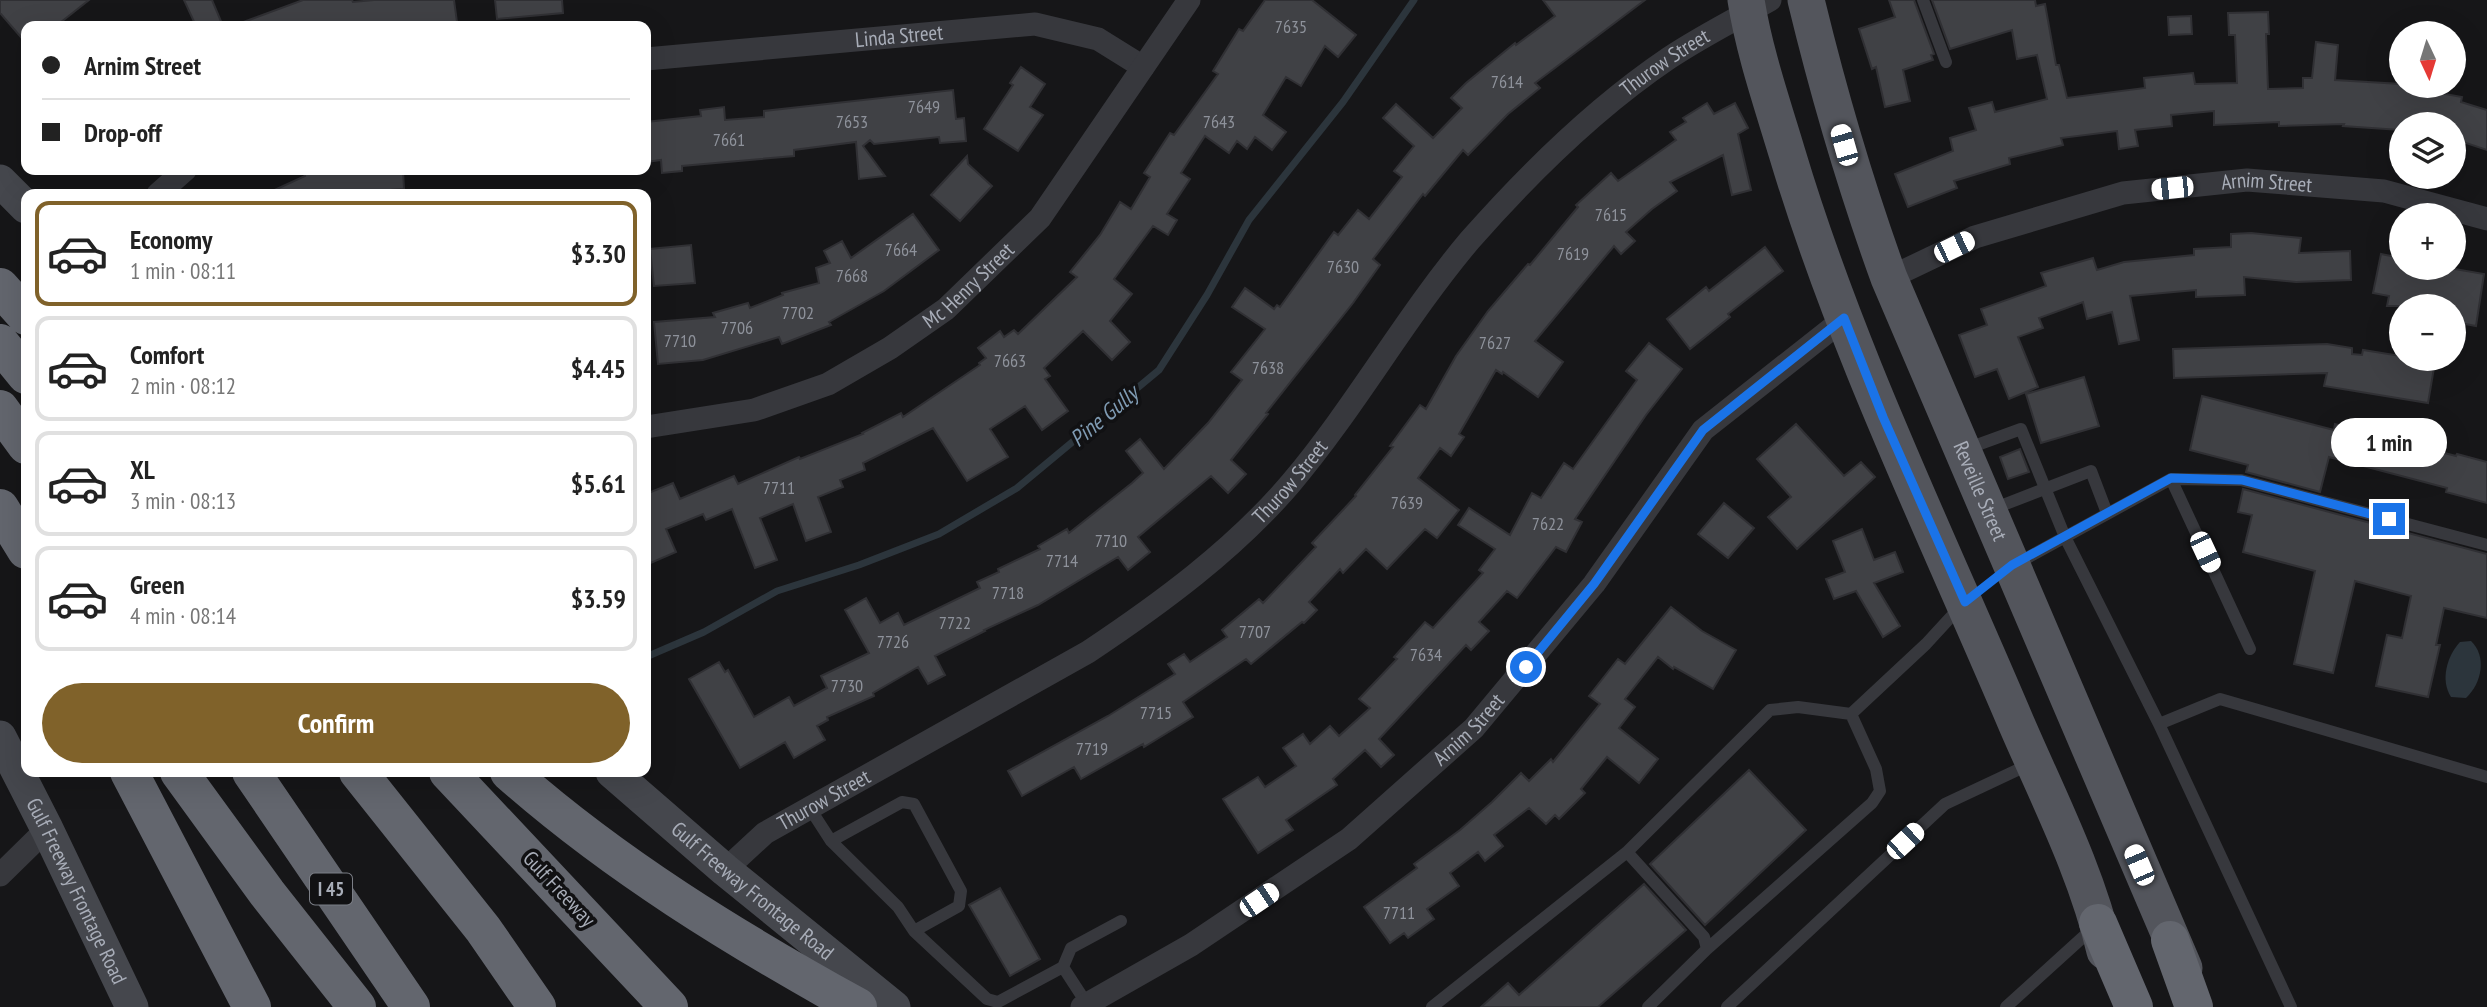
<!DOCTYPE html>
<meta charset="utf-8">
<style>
:root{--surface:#fff;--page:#f2f2f2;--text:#222;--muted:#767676;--line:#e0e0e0;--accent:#80622a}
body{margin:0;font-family:"PT Sans Narrow",sans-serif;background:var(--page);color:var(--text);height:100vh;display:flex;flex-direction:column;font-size:26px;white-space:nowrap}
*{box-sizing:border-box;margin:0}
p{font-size:23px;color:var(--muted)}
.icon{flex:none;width:38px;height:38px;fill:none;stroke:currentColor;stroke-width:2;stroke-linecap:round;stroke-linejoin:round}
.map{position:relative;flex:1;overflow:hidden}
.panel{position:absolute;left:21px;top:189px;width:630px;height:588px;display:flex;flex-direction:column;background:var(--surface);border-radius:14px;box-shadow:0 7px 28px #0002}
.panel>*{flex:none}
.top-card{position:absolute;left:21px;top:21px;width:630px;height:154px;border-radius:14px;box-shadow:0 7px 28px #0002;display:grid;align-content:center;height:154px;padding:0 21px;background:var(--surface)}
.needle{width:46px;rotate:176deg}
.controls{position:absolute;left:2389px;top:21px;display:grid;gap:14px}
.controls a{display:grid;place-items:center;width:77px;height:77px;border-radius:50%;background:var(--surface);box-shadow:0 7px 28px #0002;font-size:35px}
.end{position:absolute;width:32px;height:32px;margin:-16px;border:9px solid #1a73e8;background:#fff;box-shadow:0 0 0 4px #fff}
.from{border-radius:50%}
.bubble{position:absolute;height:49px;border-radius:24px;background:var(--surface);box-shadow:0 7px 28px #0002;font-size:23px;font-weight:700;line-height:49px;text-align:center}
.car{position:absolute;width:21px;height:42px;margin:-21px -10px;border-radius:9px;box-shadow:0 0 5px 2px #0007;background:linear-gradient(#fff 24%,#345 0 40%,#fff 0 76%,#345 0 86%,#fff 0)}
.top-card b{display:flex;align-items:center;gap:24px;height:66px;font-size:26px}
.top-card b+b{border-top:2px solid var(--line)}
.top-card i{width:18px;height:18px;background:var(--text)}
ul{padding:12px 0 0;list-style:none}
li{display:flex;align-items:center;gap:21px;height:105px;margin:0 14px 10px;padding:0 7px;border:4px solid var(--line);border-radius:14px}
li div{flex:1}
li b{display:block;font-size:26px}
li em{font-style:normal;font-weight:700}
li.selected{border-color:var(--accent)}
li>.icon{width:63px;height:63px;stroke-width:1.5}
.cta{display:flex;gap:14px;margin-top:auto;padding:14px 21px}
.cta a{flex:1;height:80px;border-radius:42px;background:var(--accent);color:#fff;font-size:28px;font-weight:700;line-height:80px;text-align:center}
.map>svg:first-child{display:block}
.water{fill:#2c353c}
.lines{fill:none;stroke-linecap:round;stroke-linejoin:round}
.stream{stroke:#2c353c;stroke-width:7}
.building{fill:#404145;stroke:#303034;stroke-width:2}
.service{stroke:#37383d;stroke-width:12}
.minor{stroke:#37383d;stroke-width:23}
.secondary{stroke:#45474d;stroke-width:33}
.primary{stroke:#53555c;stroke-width:37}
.motorway{stroke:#63666e;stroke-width:38}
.route{stroke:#1a73e8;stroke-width:9}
.labels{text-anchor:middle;stroke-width:7;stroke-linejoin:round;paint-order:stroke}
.number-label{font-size:18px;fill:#8e929b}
.shield{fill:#111113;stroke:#7b7e86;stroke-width:2}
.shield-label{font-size:19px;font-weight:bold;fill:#a8adb8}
.street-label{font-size:21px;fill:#a8adb8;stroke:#111113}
.water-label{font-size:23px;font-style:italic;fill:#7f9bb3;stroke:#111113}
</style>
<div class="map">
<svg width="2487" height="1007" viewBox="0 0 2487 1007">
<rect width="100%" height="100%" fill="#161618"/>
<path class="water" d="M 2471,641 C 2487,656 2482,683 2466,698 L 2451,697 C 2440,680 2447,656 2460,642 Z"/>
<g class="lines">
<path class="stream" d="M 646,657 L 704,632 L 777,591 L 859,565 L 939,534 L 1017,488 L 1159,370 L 1207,295 L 1249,220 L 1343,102 L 1414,0"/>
</g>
<path class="building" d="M 0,0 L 89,0 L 56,26 L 26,26 L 26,43 L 0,13 Z
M 184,0 L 212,0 L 223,26 L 196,26 Z
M 303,0 L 352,0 L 353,2 L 374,0 L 454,0 L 457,22 L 417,26 L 238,26 L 238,24 Z
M 495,0 L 562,0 L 563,13 L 497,19 Z
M 1265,0 L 1312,0 L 1356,35 L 1338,57 L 1325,46 L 1301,86 L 1286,77 L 1263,115 L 1286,132 L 1272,150 L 1255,137 L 1247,149 L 1237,141 L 1229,153 L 1205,136 L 1181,173 L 1190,179 L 1167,214 L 1177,220 L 1168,235 L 1153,226 L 1114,279 L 1132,294 L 1110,321 L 1130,342 L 1112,360 L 1083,331 L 1044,368 L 1050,376 L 1045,379 L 1068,411 L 1042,430 L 1025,406 L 990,429 L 1008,457 L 967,481 L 933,428 L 863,463 L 865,470 L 840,480 L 843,487 L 818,497 L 831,532 L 806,541 L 793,504 L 760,518 L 777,560 L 755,568 L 732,509 L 706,520 L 703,514 L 666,529 L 676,552 L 646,565 L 646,494 L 673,483 L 680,499 L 734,476 L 738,484 L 799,457 L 800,459 L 863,434 L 862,433 L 901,413 L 903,417 L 980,365 L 979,363 L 986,358 L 978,348 L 1000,331 L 1004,337 L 1014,330 L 1018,334 L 1077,277 L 1070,272 L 1100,235 L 1120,202 L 1131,209 L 1150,177 L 1144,173 L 1170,133 L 1174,135 L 1218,74 L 1213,71 L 1239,29 L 1243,31 Z
M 1543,0 L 1645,0 L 1535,83 L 1540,88 L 1508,114 L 1468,155 L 1463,150 L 1425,196 L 1423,194 L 1373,259 L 1380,265 L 1353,303 L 1266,413 L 1268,414 L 1231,460 L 1246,474 L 1228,493 L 1211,476 L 1138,537 L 1150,552 L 1128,570 L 1118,557 L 1038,605 L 984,630 L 985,631 L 935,656 L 945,675 L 928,684 L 918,667 L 873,693 L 874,696 L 827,717 L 828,720 L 817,726 L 825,740 L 794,758 L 785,742 L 740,768 L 689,679 L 719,662 L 725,672 L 728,670 L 754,717 L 789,697 L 794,706 L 827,688 L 821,676 L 869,653 L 845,610 L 866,598 L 880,623 L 898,613 L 904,625 L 980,588 L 977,582 L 999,572 L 998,569 L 1040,549 L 1038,546 L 1067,529 L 1069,533 L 1132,483 L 1143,473 L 1126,451 L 1140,439 L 1164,469 L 1208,423 L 1242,380 L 1231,372 L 1265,329 L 1232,307 L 1245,288 L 1274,309 L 1277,305 L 1280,307 L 1334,232 L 1338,235 L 1358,210 L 1369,219 L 1402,177 L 1394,171 L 1414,146 L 1383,118 L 1396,104 L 1433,138 L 1462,108 L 1451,98 L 1466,83 L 1515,43 L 1516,45 L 1555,16 Z
M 1889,0 L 1914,0 L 1934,54 L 1931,55 L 1933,60 L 1903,70 L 1910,101 L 1885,107 L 1876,67 L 1872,69 L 1859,29 L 1895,17 Z
M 1932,0 L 2035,0 L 2036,6 L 2045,4 L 2056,65 L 2059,65 L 2067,98 L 2145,88 L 2144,78 L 2193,73 L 2195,84 L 2237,83 L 2235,35 L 2229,35 L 2228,13 L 2268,12 L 2269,34 L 2266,34 L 2268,89 L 2303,88 L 2303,78 L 2312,78 L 2316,42 L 2338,45 L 2335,80 L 2401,84 L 2401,86 L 2462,97 L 2461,102 L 2487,110 L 2487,150 L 2454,139 L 2454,124 L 2400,124 L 2400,130 L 2343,126 L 2344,124 L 2279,126 L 2279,122 L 2214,125 L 2214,111 L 2171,115 L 2172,126 L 2135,130 L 2138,146 L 2119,149 L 2117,131 L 2061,138 L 2063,145 L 2009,158 L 2010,164 L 1954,181 L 1957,188 L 1908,207 L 1895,174 L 1953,151 L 1950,138 L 1976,130 L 1969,108 L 1992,102 L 1995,112 L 2047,99 L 2037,55 L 2017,59 L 2012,30 L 1950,49 Z
M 2191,16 L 2192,34 L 2169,35 L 2168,17 Z
M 1021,67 L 1045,84 L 1030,107 L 1043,115 L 1018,151 L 984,129 L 1013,85 L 1010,83 Z
M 953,90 L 956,119 L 964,118 L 966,141 L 940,143 L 939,137 L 874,144 L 870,140 L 863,146 L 885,176 L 859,179 L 856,142 L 794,150 L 794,156 L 682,166 L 682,171 L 662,173 L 661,160 L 646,162 L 646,122 L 701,116 L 700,110 L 724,107 L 725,120 L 764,117 L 764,111 Z
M 1707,103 L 1714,114 L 1735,103 L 1748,128 L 1738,134 L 1751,190 L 1732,195 L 1723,155 L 1670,182 L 1677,191 L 1652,209 L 1626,232 L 1635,241 L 1621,254 L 1614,246 L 1535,341 L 1563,362 L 1538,397 L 1503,372 L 1502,374 L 1496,370 L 1459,434 L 1464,437 L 1451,456 L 1440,448 L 1418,478 L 1459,510 L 1437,538 L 1425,529 L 1387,569 L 1366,549 L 1343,573 L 1340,569 L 1309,602 L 1317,610 L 1304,623 L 1302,622 L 1251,664 L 1246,659 L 1183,702 L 1193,717 L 1144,747 L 1143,744 L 1081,779 L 1074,767 L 1022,796 L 1008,771 L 1108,716 L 1175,674 L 1168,664 L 1184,654 L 1190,662 L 1227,637 L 1222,630 L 1259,599 L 1263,603 L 1316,547 L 1312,543 L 1356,496 L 1355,495 L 1393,447 L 1390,446 L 1420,405 L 1426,409 L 1456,356 L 1488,311 L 1528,264 L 1530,265 L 1578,207 L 1576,205 L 1611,173 L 1618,181 L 1676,140 L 1670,132 L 1686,122 L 1683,118 Z
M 967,156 L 968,164 L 992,186 L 960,221 L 931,195 Z
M 303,170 L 403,170 L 404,189 L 364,192 L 365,194 L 266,194 L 305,176 Z
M 913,214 L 939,250 L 884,291 L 829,322 L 831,325 L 782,344 L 779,337 L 703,360 L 658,364 L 654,322 L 715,317 L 713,313 L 748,303 L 750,308 L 783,295 L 782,293 L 819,283 L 816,268 L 830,263 L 824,251 L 842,241 L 851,258 Z
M 2251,233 L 2301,238 L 2299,253 L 2350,251 L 2351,280 L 2296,282 L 2244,277 L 2245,295 L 2196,297 L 2196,290 L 2130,296 L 2139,340 L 2119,344 L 2112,312 L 2087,319 L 2083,302 L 2039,318 L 2043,328 L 2018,337 L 2038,387 L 2009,399 L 1997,369 L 1975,377 L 1959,335 L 1987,325 L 1981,309 L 2046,286 L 2041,273 L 2093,258 L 2097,270 L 2124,262 L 2194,255 L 2194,249 L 2231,247 L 2231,234 Z
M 691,245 L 695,283 L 654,286 L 650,249 Z
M 1765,247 L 1783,271 L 1728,314 L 1730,317 L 1690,349 L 1667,319 L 1706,287 L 1709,291 Z
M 2381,254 L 2401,258 L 2401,268 L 2449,268 L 2484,274 L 2476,326 L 2454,322 L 2454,306 L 2411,299 L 2410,306 L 2387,306 L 2389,296 L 2373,293 Z
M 1649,343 L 1682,369 L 1646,415 L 1575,519 L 1582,522 L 1566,552 L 1556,547 L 1517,598 L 1507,591 L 1479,622 L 1489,631 L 1471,650 L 1466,645 L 1379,739 L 1394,755 L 1381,767 L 1365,750 L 1333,779 L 1337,785 L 1286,820 L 1293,830 L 1258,853 L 1223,799 L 1258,777 L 1265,787 L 1296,766 L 1283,748 L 1303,734 L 1310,744 L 1330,726 L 1339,736 L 1370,708 L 1359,699 L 1397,659 L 1394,657 L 1425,622 L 1433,628 L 1483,573 L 1479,570 L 1495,549 L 1458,525 L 1469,508 L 1510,535 L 1532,493 L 1541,498 L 1564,463 L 1573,469 L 1637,380 L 1626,371 Z
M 2327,344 L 2352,348 L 2352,354 L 2362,355 L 2363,350 L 2401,356 L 2401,359 L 2435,362 L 2428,403 L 2324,386 L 2327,373 L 2174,378 L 2173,349 Z
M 2084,377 L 2099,426 L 2041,443 L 2026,394 Z
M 2202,396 L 2334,430 L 2335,424 L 2456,456 L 2457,454 L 2487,462 L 2487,503 L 2446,492 L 2447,488 L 2329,457 L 2320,492 L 2246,472 L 2248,465 L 2190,450 Z
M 1796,424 L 1844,476 L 1861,462 L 1875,477 L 1797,549 L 1768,517 L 1791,497 L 1757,459 Z
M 2020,449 L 2029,472 L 2008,479 L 2000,457 Z
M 2243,489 L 2487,554 L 2487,618 L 2444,608 L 2436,645 L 2440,645 L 2428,697 L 2376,686 L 2387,635 L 2402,638 L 2411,596 L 2355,581 L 2333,673 L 2294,664 L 2315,571 L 2243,552 L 2252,515 L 2238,512 Z
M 1724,503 L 1754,528 L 1728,558 L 1698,534 Z
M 1862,529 L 1874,560 L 1895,552 L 1903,572 L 1874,583 L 1900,626 L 1883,637 L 1856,591 L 1834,599 L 1826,579 L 1845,572 L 1833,541 Z
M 1671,607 L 1702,631 L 1736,650 L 1713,689 L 1674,667 L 1673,669 L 1658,657 L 1625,699 L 1635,707 L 1619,728 L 1658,759 L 1639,783 L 1607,757 L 1581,789 L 1585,793 L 1559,819 L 1555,815 L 1546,824 L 1529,808 L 1494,835 L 1503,846 L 1485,861 L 1478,852 L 1450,873 L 1459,886 L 1427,909 L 1434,919 L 1408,938 L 1404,933 L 1390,943 L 1364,907 L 1417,868 L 1414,864 L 1460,830 L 1492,802 L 1521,773 L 1529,781 L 1551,759 L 1553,762 L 1600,704 L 1589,696 L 1618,659 L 1625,664 Z
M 1749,770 L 1806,830 L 1705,925 L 1650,864 Z
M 1644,884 L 1686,930 L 1598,1007 L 1481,1007 L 1508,983 L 1519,995 Z
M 1000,888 L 1040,959 L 1010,976 L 969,905 Z"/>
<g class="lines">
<path class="service" d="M 1923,0 L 1946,62
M 1966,449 L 2021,429 L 2065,537 L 2159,724
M 2171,479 L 2250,649
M 1990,510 L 2091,471 L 2107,513
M 2014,565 L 2171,479 L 2241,480 L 2487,545
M 1851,714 L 1926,644 L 1960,607
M 809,807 L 831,841
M 1627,852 L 1704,937 L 1707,949 L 1648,1007
M 914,931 L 959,906 L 961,891 L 914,804 L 902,802 L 831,841 L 898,907 L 914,931 L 987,999 L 998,1002 L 1063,967 L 1087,1004
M 1707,949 L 1872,803 L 1880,791 L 1876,769 L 1851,714
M 1063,967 L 1071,948 L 1121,921
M 1432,1007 L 1627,852 L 1770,710 L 1798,707 L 1851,714
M 1727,1007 L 1945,804 L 2030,764
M 2006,1007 L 2093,928
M 2291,1007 L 2159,724 L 2220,699 L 2487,777"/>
<g class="minor">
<path id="s1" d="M 646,59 L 1035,24 L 1098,39 L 1143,67"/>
<path d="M 158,194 L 185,170"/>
<path id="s2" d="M 1889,278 L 1975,237 L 2123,193 L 2247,180 L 2384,191 L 2487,219"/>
<path id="s3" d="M 646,427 L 754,410 L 828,384 L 890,348 L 946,309 L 1040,218 L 1189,0"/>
<path id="s4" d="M 725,870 L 765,833 L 1088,652 C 1160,604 1234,550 1291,483 C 1356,406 1405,317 1470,240 C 1529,173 1595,108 1669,58 C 1702,36 1736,19 1770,0"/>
<path d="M 0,875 L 47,829"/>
<path id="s5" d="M 1082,1007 L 1191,945 L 1349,839 L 1474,728 L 1594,584 L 1703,430 L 1845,318"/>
</g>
<g class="secondary">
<path d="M 0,181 L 26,207"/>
<path id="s6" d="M 0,737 L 47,829 L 132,1007"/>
<path id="s7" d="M 612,772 L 725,870 L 894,1007"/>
</g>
<g class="primary">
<path d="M 1746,0 C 1754,51 1772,103 1787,153 C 1846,350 1937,536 2017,725 C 2049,799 2087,873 2105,951"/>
<path id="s8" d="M 1806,0 C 1829,95 1856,187 1889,278 L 2184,968"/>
</g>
<path class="motorway" d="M 0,287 L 26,316
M 0,343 L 26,375
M 0,409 L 26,445
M 0,508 L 26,550
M 129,772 L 252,1007
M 179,772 L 267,893 L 357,1007
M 251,772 L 411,1007
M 358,772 L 483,929 L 537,1007
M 448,772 L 669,1007
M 509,772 C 614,865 735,939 858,1007
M 2098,923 L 2134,1007
M 2170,940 L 2194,1007"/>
</g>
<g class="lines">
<path class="route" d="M 1526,667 L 1594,584 L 1703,430 L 1844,318 L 1883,417 L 1965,602 L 2012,565 L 2171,478 L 2242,480 L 2389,519"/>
</g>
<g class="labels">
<g class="number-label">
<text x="1291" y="33">7635</text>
<text x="1507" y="88">7614</text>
<text x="924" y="113">7649</text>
<text x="852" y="128">7653</text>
<text x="1219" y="128">7643</text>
<text x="729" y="146">7661</text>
<text x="1611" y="221">7615</text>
<text x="901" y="256">7664</text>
<text x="1573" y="260">7619</text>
<text x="1343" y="273">7630</text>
<text x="852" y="282">7668</text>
<text x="798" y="319">7702</text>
<text x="737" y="334">7706</text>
<text x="680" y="347">7710</text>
<text x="1495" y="349">7627</text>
<text x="1010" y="367">7663</text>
<text x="1268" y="374">7638</text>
<text x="779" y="494">7711</text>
<text x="1407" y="509">7639</text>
<text x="1548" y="530">7622</text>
<text x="1111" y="547">7710</text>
<text x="1062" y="567">7714</text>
<text x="1008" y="599">7718</text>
<text x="955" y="629">7722</text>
<text x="1255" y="638">7707</text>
<text x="893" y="648">7726</text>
<text x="1426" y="661">7634</text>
<text x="847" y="692">7730</text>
<text x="1156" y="719">7715</text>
<text x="1092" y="755">7719</text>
<text x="1399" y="919">7711</text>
</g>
<rect class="shield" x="310" y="873.5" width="42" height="31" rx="5"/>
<g class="shield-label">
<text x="331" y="896">I 45</text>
</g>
<g class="street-label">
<text dy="7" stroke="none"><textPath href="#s1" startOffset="254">Linda Street</textPath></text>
<text dy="7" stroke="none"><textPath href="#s4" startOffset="1256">Thurow Street</textPath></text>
<text dy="7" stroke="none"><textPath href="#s2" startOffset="394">Arnim Street</textPath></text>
<text dy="7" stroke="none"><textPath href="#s3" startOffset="360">Mc Henry Street</textPath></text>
<text dy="7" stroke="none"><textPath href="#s4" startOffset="690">Thurow Street</textPath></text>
<text dy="7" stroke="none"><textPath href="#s8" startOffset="522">Reveille Street</textPath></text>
<text dy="7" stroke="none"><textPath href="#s5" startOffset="478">Arnim Street</textPath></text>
<text dy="7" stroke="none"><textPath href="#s4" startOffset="122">Thurow Street</textPath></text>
<text transform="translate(559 889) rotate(47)" y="7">Gulf Freeway</text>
<text dy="7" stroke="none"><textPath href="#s7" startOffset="184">Gulf Freeway Frontage Road</textPath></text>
<text dy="7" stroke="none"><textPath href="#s6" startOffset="172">Gulf Freeway Frontage Road</textPath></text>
</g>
<g class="water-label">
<text transform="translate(1104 416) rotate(-40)" y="8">Pine Gully</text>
</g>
</g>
</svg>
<div class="controls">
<a><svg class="needle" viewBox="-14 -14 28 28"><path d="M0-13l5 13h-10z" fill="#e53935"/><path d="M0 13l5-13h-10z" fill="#767676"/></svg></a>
<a><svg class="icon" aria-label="layers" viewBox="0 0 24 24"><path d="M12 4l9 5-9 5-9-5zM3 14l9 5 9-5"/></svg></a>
<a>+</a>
<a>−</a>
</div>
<i class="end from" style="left:1526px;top:667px"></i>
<i class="end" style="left:2389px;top:519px"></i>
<div class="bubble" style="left:2331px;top:418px;width:116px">1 min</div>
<i class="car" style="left:1844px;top:145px;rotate:344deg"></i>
<i class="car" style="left:2172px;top:188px;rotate:264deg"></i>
<i class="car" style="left:1954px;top:247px;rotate:64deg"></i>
<i class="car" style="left:2205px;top:552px;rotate:155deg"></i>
<i class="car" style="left:1905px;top:841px;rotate:47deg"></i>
<i class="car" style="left:2139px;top:865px;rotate:337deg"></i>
<i class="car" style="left:1259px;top:900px;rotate:56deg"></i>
<div class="top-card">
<b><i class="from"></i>Arnim Street</b>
<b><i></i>Drop-off</b>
</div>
<section class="panel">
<ul>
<li class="selected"><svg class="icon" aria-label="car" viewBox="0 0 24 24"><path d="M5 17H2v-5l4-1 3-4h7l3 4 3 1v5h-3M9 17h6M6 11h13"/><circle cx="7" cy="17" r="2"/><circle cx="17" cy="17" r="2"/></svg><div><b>Economy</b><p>1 min · 08:11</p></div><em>$3.30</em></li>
<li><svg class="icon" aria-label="car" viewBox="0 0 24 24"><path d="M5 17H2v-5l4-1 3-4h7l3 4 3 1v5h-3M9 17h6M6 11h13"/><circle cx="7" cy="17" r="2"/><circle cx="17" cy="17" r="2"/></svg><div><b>Comfort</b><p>2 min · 08:12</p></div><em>$4.45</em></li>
<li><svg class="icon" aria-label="car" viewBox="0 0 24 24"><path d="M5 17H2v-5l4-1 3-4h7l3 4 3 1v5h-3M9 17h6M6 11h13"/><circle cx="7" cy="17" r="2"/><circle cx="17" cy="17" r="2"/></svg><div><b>XL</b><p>3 min · 08:13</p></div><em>$5.61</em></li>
<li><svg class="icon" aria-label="car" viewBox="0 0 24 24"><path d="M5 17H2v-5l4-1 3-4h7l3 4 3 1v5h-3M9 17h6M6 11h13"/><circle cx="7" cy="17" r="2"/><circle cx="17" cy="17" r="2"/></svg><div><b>Green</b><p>4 min · 08:14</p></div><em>$3.59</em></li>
</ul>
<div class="cta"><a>Confirm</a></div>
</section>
</div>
